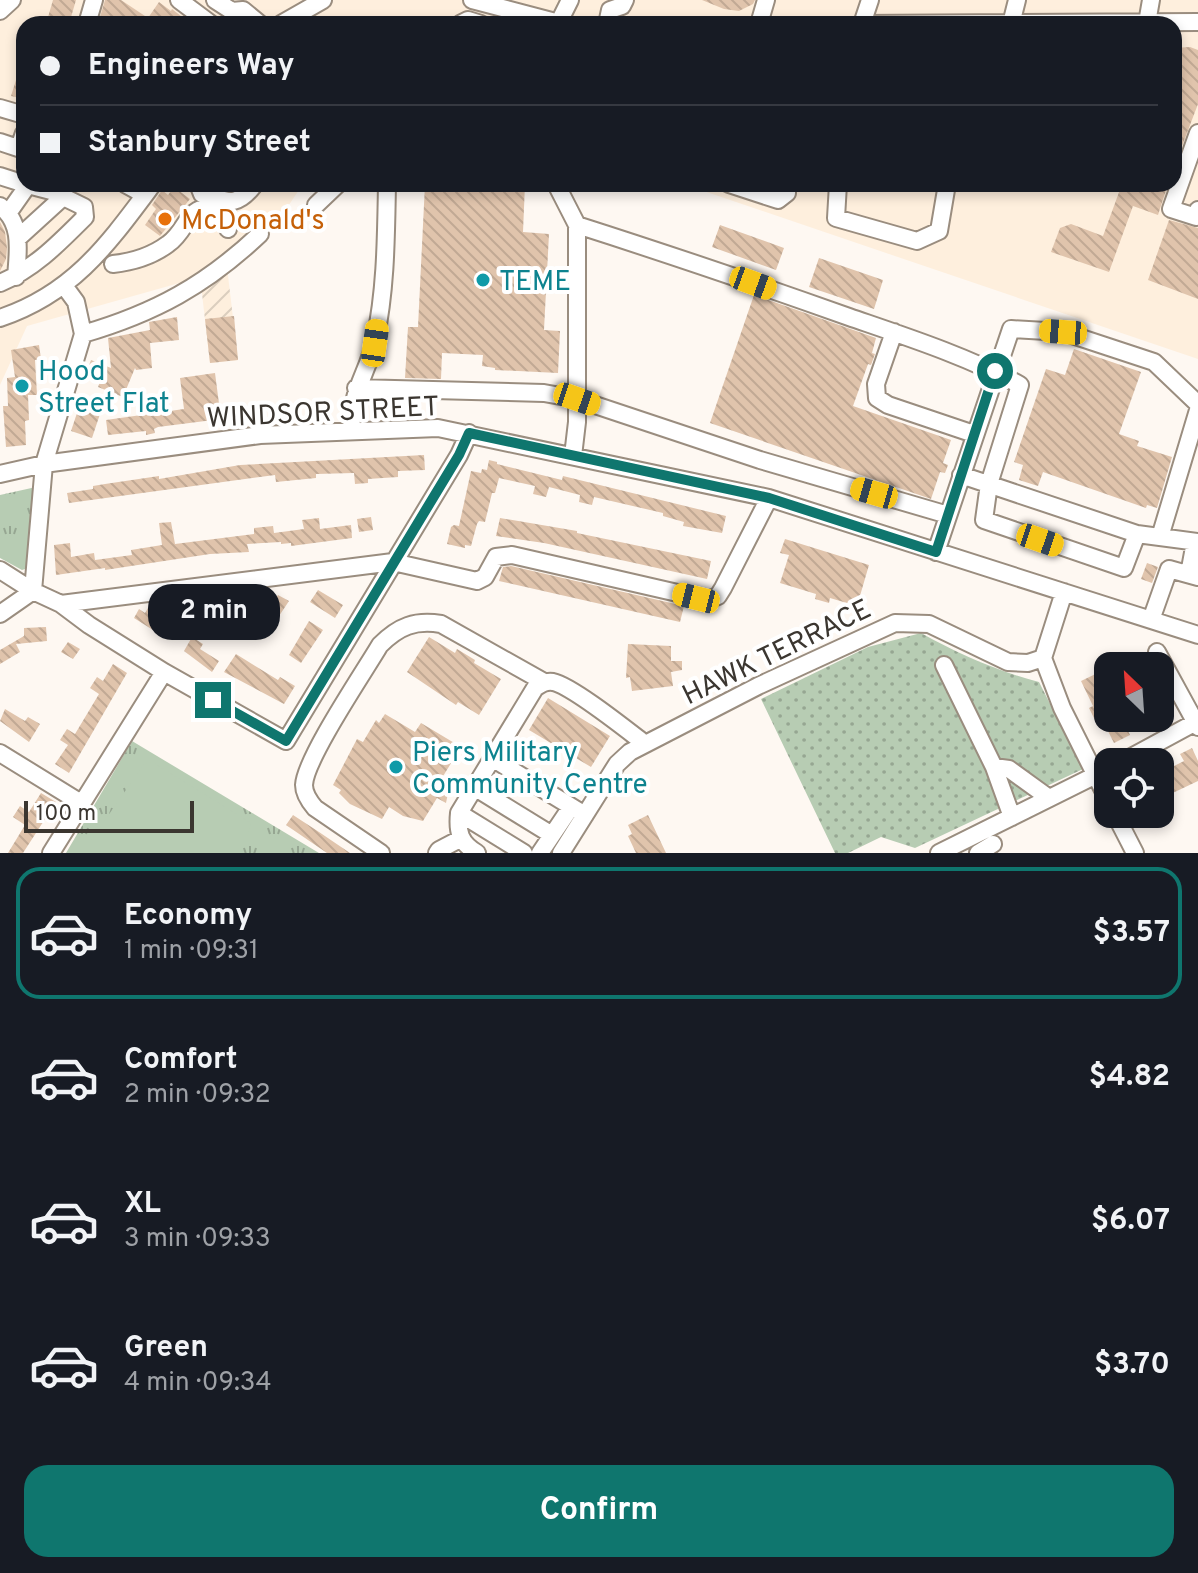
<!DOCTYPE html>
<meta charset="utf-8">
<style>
:root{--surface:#171b24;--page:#20242c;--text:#f1f3f6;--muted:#9ea1a6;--line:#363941;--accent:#0f766e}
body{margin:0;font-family:Overpass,sans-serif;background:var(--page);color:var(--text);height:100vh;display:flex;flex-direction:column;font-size:30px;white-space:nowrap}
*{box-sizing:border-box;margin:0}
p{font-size:26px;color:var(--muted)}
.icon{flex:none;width:44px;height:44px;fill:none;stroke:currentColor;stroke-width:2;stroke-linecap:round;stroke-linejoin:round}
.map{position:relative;height:853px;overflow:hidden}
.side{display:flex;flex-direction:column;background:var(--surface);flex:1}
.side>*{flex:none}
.top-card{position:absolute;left:16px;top:16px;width:1166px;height:176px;border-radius:24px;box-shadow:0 4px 12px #0003;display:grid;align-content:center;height:176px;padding:0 24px;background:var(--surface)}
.needle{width:52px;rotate:335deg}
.buttons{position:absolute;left:1094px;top:652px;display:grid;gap:16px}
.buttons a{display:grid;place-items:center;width:80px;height:80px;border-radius:16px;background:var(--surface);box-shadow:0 4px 12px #0003;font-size:40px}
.scale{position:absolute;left:24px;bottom:20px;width:170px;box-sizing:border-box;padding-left:8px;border:4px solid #3b3630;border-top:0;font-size:22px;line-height:28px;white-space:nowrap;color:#3b3630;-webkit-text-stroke:6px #fff;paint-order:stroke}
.end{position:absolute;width:36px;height:36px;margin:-18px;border:10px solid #0f766e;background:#fff;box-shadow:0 0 0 4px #fff}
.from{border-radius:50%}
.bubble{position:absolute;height:56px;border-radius:24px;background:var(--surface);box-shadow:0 4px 12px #0003;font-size:26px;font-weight:700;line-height:56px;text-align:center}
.car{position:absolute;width:24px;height:48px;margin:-24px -12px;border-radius:10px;box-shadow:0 0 6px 2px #0007;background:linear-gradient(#f5c518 24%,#345 0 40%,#f5c518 0 76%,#345 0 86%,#f5c518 0)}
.top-card b{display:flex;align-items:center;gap:28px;height:76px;font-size:30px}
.top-card b+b{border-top:2px solid var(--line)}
.top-card i{width:20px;height:20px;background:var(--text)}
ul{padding:14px 0 0;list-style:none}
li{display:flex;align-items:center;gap:24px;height:132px;margin:0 16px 12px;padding:0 8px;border:4px solid transparent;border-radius:24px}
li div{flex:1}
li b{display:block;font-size:30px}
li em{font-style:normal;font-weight:700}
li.active{border-color:var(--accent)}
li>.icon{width:72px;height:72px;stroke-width:1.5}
.action{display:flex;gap:16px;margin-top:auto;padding:16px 24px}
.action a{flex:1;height:92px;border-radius:24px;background:var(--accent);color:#fff;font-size:32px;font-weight:700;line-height:92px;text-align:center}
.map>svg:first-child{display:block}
.built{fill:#feefdd}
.industrial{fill:url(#industrial-furrows)}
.grass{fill:url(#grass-dots)}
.park{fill:url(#park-tufts)}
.garden{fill:#b7ccb3}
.building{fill:url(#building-back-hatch)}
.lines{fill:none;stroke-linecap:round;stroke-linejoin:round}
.minor-casing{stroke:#9a8d7f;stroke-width:20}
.minor{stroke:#fff;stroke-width:16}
.route{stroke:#0f766e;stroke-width:10}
.food-dot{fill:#e8710a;stroke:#fff;stroke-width:3}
.culture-dot{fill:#0f9aa8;stroke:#fff;stroke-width:3}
.labels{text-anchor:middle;stroke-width:8;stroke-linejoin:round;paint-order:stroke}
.food-label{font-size:28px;fill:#c56008;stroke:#fff;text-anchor:start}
.culture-label{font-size:28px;fill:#0d838f;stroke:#fff;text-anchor:start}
.street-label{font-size:28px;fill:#3b3630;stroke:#fff}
</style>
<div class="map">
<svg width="1198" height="853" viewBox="0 0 1198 853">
<defs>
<pattern id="industrial-furrows" width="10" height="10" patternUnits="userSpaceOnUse" patternTransform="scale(2)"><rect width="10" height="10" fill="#feefdd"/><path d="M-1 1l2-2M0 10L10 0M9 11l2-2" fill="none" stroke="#dbcebe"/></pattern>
<pattern id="grass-dots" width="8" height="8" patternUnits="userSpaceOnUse" patternTransform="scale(2)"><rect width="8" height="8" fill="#b7ccb3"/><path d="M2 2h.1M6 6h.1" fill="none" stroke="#96a692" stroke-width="1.8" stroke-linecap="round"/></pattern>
<pattern id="park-tufts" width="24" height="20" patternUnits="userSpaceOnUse" patternTransform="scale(2)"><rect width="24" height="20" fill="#b7ccb3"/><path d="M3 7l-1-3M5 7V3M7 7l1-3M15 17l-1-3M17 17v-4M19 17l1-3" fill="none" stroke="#96a692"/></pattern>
<pattern id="building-back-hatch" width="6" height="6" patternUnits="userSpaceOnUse" patternTransform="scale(2)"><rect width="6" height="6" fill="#e0c4ac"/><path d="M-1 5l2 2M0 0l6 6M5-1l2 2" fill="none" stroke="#c1a994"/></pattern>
</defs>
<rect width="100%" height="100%" fill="#fef8f2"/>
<path class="built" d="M 0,0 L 1198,0 L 1198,359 L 683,184 L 1174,184 L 1174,24 L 24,24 L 24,184 L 303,184 L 268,236 L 229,269 L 27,326 L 0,385 Z"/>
<path class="industrial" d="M 227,267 L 238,360 L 210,363 L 201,285 Z"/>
<path class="grass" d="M 921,633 C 959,654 997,671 1039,682 L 1083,769 L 915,848 L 881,837 L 848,853 L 835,853 L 761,699 L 868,647 Z"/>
<path class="park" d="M 36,487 L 28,568 L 22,570 L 0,558 L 0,495 Z
M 132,741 L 319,853 L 66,853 Z"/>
<path class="garden" d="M 152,762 L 251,823 L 247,838 L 236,853 L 82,853 L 144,764 Z"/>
<path class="building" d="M 53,0 L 76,0 L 69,24 L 46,24 Z
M 105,0 L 121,0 L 148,18 L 159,2 L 171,11 L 172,9 L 191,24 L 98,24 Z
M 702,0 L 755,0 L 753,4 L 739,11 L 724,9 Z
M 1190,47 L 1198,50 L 1198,104 L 1174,167 L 1174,48 Z
M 22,61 L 24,61 L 24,99 L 11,96 Z
M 425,184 L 525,184 L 523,232 L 549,234 L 544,330 L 560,331 L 558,373 L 495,370 L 495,368 L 482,366 L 483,355 L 442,353 L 441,379 L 405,378 L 408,327 L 418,327 Z
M 1122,184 L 1168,184 L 1158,215 L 1133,206 L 1109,272 L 1051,252 L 1060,228 L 1071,224 L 1103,236 Z
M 174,187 L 190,199 L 160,236 L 145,225 L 156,209 L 152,205 L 162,190 L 168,195 Z
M 1169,220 L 1198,228 L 1198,299 L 1148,280 Z
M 0,222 L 5,232 L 7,248 L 6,259 L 0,271 Z
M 720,225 L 784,248 L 776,270 L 712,247 Z
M 819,258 L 883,280 L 874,309 L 809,287 Z
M 754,295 L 876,338 L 872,353 L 875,354 L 871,365 L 868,364 L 853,406 L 951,440 L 943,463 L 948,465 L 945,473 L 940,472 L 931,499 L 710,423 Z
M 234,316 L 238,360 L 210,363 L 205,319 Z
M 177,317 L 179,340 L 150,343 L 152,368 L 136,370 L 135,368 L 123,397 L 98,387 L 100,382 L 86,374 L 91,360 L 111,368 L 108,338 L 150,330 L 149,322 Z
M 39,345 L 41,359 L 35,360 L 37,395 L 28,395 L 29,420 L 25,421 L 26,445 L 6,447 L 3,406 L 8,406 L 7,378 L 15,377 L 11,350 Z
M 1074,349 L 1141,372 L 1119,434 L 1139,441 L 1137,446 L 1172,457 L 1157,508 L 1147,505 L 1146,508 L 1043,472 L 1038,486 L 1019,480 L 1023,465 L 1014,462 L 1046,369 L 1065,375 Z
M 215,373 L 221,419 L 158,427 L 154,429 L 155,433 L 146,435 L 146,431 L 108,435 L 106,420 L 184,409 L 180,378 Z
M 79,407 L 100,414 L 92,438 L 71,431 Z
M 424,455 L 425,470 L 398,471 L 398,477 L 368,479 L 368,483 L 355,484 L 354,473 L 316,474 L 316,478 L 276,482 L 275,475 L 69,503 L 67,493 L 93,489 L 93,486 L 105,484 L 159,476 L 159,479 L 240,465 Z
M 489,460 L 497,462 L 497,464 L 562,480 L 563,476 L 726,516 L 722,533 L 683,526 L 684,522 L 663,516 L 663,513 L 594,497 L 592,505 L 579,502 L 580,495 L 549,487 L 546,497 L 533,494 L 535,486 L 499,478 L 495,493 L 492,493 L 485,522 L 479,521 L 477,524 L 471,546 L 465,545 L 465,548 L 447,544 L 451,527 L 454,525 L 459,526 L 471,471 L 481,473 L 482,469 L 487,470 Z
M 371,517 L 373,530 L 359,532 L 357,519 Z
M 319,518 L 320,529 L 351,525 L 352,538 L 291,546 L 291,543 L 281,544 L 281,542 L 247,544 L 249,552 L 210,554 L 105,570 L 105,568 L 56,575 L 54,545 L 70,543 L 71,557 L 94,553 L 95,560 L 132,555 L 131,550 L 162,545 L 159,523 L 171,522 L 175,544 L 254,534 L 254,528 L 273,526 L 274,533 L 304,529 L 302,520 Z
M 500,518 L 577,531 L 577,533 L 711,561 L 707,579 L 544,543 L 496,536 Z
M 785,539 L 869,565 L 857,606 L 830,598 L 829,603 L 815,599 L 816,594 L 780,583 L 789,555 L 780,553 Z
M 1147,563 L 1158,567 L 1152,583 L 1141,579 Z
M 511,566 L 684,606 L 680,622 L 499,581 L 503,567 Z
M 318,590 L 343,605 L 335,618 L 310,602 Z
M 278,595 L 289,601 L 279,616 L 268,609 Z
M 230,597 L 254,610 L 248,623 L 223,609 Z
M 148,608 L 166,619 L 172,611 L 185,619 L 171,635 L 156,625 L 153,630 L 134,618 L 139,609 L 145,613 Z
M 309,621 L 323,630 L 301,663 L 289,655 Z
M 46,627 L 47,641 L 16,644 L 20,652 L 0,664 L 0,650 L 24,636 L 24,628 Z
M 192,637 L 203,644 L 200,649 L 219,661 L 212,672 L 184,651 Z
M 429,637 L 455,653 L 457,649 L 475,660 L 474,663 L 501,679 L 479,715 L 458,702 L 456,705 L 407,672 Z
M 68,642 L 80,649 L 73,659 L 61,652 Z
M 628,644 L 671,646 L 671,661 L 682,661 L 682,670 L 671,672 L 673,686 L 632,691 L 630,677 L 626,678 Z
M 236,654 L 278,680 L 280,677 L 295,686 L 284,704 L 224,672 Z
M 113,664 L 127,673 L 69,773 L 55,764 L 68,745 L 60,740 L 67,729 L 75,734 L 99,694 L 90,688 L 97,677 L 103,681 Z
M 1108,668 L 1108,718 L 1122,718 L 1130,735 L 1114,743 L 1101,717 L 1095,720 L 1089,708 L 1093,706 L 1081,681 Z
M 548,698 L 610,736 L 591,767 L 529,730 Z
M 5,709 L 25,721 L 28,717 L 40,724 L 29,742 L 0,721 Z
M 385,714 L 415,732 L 421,723 L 461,747 L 437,786 L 448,793 L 446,803 L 437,798 L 423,821 L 403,816 L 389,807 L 382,819 L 350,804 L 339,793 L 341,790 L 333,785 L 357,739 L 363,742 L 376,720 L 379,723 Z
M 1192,748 L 1198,761 L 1198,781 L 1160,799 L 1160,773 L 1184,761 L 1180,754 Z
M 41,793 L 56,802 L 23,853 L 8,853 L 25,825 L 13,817 L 20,806 L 29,812 Z
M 293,815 L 319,832 L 350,853 L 327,853 L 286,825 Z
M 648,815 L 666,853 L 636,853 L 628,836 L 632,834 L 628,825 Z"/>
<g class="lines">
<g class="minor-casing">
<path id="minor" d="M 179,0 L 211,24
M 215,0 L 232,11 L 243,10 L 260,24
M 472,0 L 563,24
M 0,11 L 12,0
M 1147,23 L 1151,0
M 87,24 L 94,0
M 281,24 L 323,0
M 460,24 L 468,20 L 481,24
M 558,24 L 570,0
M 607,24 L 610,10 L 622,6 L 625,0
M 759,24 L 766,0
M 861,24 L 1198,22
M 862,24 L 870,0
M 1011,24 L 1017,0
M 0,108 L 24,115
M 1198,133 L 1171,209 L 1196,217 L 1198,210
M 0,142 L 24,150
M 19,148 L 24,133
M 0,176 L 28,185
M 125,184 L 145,195
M 198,184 L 202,194 C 228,201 236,209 255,184
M 556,184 L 577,225 L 577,422 L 573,456
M 729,184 L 778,200 L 787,193 L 787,184
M 838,184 L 836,218 L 917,241 L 939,231 L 947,184
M 316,205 L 338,184
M 0,206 C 23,223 18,251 16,277
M 9,212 L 28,185 L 51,191
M 577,225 C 668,254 759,285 849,317 C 907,337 966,356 1020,385 L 989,484 L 984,520 L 1124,568 L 1137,534
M 18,238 L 63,197
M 113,264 C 132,262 152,256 168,244 C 191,228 185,199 223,211 L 228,229
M 0,283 C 34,269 59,243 85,217 L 84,207 L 51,191 L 53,184
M 0,318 C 74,293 108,244 153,184
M 894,332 L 876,384 L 877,398 L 888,405 L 974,434
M 83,334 C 155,313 206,285 260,234
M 356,388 L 544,393 L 577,399 L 760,460 L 948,515
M 352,431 C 349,392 368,374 375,340 C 386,289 386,236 387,184
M 0,474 L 44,464 L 260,435 L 438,428 L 769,498 L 1198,635
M 961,475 L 1137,534 L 1198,542
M 1160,537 L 1198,410
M 936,552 L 1011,329 L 1063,332 L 1154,362 L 1198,404
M 0,570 L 33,591 L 61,604 L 89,625 L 164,672 L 286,741 L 459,455 L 469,433
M 1189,574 L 1195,542
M 33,591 L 44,464 L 83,334 L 76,302 L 65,287
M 61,604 L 393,562 L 477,581 L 485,577 L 496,557 L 512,555 L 708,600 L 718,596 L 723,588 L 769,498
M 0,614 L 33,591
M 1151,620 L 1169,569 L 1198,577
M 1157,652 L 1198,727
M 1043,658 L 1062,708 L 1108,800
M 944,665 L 994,767 L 1012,817
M 0,753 L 81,803
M 492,758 L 585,815
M 1122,762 L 1196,722
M 994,767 L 1009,769 L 1049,798
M 474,787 L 552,835
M 459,813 L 524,853
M 1115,814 L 1135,853
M 51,853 L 164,672
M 381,853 L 315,808 C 309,801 304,794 304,785 C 305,759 364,672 380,645 C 399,626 415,620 441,624 L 544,682
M 437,853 L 439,850 L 460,839
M 477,853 C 460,843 457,832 459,813 L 535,688 C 541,684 545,681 553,682 C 572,686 627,730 644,743
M 540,853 L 571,807
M 561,853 L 617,764 L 630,752 L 758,686 L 895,623 L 929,624 L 1008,662 L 1028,663 L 1043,658 L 1064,592
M 939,853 L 1108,769
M 978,853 L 993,844"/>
</g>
<use href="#minor" class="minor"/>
</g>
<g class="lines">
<path class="route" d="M 213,700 L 286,741 L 459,455 L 469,433 L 769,498 L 936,552 L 995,371"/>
</g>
<circle class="food-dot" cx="165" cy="219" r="8"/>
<g class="culture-dot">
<circle cx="483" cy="280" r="8"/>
<circle cx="22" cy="386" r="8"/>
<circle cx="396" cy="767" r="8"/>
</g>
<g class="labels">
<g class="food-label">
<text x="181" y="229">McDonald's</text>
</g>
<g class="culture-label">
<text x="499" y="290">TEME</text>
<text x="38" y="380">Hood<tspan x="38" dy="32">Street Flat</tspan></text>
<text x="412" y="761">Piers Military<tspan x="412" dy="32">Community Centre</tspan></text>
</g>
<g class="street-label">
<text transform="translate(323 411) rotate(-3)" y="10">WINDSOR STREET</text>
<text transform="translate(776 651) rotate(-26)" y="10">HAWK TERRACE</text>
</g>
</g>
</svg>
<div class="buttons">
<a><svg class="needle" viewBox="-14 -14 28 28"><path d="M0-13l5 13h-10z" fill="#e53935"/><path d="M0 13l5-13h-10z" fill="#9ea1a6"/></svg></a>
<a><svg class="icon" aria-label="locate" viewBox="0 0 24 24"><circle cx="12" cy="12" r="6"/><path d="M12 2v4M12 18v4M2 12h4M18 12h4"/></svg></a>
</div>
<div class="scale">100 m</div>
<i class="end from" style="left:995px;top:371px"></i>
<i class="end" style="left:213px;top:700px"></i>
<div class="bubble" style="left:148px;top:584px;width:132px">2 min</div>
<i class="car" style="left:753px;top:283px;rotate:110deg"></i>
<i class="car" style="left:1063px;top:332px;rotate:274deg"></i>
<i class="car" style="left:375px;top:343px;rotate:8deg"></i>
<i class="car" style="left:577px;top:399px;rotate:109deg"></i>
<i class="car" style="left:874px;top:493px;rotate:286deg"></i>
<i class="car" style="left:1040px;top:540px;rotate:109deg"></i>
<i class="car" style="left:696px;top:598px;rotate:284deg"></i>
<div class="top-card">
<b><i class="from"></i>Engineers Way</b>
<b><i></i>Stanbury Street</b>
</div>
</div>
<section class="side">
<ul>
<li class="active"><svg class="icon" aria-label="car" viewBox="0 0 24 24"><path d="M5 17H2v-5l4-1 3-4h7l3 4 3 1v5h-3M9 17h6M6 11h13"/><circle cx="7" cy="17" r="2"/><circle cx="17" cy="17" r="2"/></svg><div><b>Economy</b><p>1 min · 09:31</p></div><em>$3.57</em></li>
<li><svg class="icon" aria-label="car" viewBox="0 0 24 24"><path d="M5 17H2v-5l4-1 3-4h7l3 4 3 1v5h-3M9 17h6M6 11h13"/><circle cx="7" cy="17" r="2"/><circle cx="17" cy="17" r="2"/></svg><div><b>Comfort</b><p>2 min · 09:32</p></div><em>$4.82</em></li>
<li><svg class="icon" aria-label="car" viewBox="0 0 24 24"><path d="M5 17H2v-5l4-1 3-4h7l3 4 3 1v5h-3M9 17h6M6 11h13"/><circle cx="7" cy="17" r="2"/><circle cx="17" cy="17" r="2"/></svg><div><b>XL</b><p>3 min · 09:33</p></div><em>$6.07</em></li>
<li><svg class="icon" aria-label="car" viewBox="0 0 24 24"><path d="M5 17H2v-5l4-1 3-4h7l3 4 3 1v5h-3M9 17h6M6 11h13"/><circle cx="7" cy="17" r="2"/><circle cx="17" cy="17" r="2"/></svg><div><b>Green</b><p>4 min · 09:34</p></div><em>$3.70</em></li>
</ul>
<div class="action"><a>Confirm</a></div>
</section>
